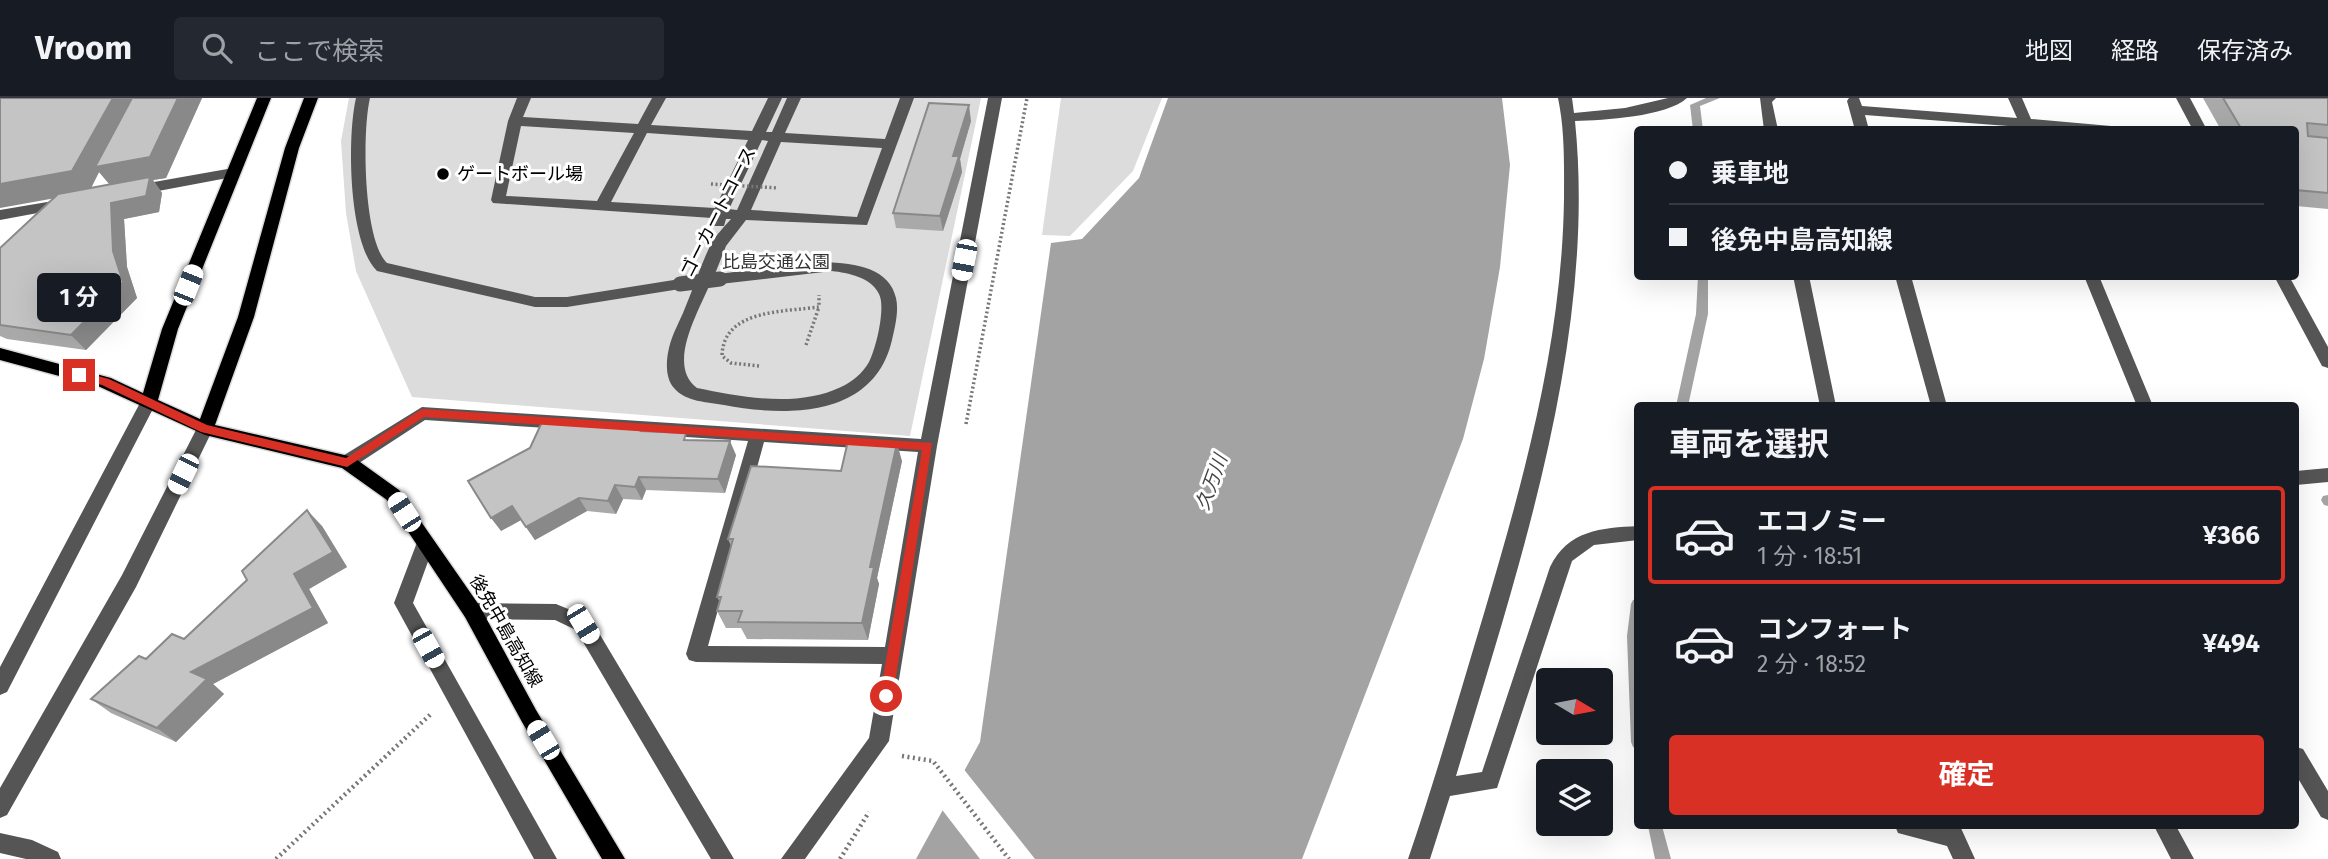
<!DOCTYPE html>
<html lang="ja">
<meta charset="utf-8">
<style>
:root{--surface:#171b24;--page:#242831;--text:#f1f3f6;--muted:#9ea1a6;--line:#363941;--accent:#d93025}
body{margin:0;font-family:"Fira Sans","Noto Sans JP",sans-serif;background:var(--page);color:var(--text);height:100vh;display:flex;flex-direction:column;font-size:26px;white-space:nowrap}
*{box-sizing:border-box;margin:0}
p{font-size:23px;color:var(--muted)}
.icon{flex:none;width:38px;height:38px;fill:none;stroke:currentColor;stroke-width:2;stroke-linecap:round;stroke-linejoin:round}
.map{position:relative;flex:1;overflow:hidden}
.sheet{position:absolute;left:1634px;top:304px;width:665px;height:427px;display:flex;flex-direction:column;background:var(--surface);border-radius:7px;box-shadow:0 7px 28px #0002}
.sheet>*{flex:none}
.hud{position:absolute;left:1634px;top:28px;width:665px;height:154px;border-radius:7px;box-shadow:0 7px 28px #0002;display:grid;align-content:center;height:154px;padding:0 35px;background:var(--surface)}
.needle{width:46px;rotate:100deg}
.buttons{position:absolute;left:1536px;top:570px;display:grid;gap:14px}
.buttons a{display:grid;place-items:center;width:77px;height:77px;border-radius:7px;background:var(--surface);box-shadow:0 7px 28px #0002;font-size:35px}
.end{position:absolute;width:32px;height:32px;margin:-16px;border:9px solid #d93025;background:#fff;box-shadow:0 0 0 4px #fff}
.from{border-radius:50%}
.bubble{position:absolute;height:49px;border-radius:7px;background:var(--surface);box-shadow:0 7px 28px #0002;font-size:23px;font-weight:700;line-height:49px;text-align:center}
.car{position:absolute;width:21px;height:42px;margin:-21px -10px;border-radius:9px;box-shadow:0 0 5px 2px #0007;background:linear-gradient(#fff 24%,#345 0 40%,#fff 0 76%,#345 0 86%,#fff 0)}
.hud b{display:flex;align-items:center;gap:24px;height:66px;font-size:26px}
.hud b+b{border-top:2px solid var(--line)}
.hud i{width:18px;height:18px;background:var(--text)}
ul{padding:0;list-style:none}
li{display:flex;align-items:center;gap:21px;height:98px;margin:0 14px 10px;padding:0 21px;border:4px solid transparent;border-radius:7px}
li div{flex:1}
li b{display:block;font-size:26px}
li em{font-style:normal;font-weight:700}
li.current{border-color:var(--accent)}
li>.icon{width:63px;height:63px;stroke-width:1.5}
h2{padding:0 35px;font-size:32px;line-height:84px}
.cta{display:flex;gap:14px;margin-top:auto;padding:14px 35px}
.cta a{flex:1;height:80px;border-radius:7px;background:var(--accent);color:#fff;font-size:28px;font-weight:700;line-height:80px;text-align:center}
header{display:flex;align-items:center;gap:42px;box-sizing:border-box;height:98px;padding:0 35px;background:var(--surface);border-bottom:2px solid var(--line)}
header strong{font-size:33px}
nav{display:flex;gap:38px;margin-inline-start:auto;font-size:24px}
.search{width:490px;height:63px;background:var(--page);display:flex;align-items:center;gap:18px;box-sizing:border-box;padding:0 24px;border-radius:7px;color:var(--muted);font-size:26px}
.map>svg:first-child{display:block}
.green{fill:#dcdcdc}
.water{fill:#a3a3a3}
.pier{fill:#fff}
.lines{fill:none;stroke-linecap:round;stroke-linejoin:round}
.stream{fill:#a3a3a3;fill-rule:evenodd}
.major-casing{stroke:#dbdbdb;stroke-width:3}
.path-far1{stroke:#777;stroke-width:3.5;stroke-dasharray:2 2.5;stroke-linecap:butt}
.path{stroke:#777;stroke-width:4.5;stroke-dasharray:2 3.5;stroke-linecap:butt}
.minor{fill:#555;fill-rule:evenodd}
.major{fill:#000;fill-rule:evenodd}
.path-bridge{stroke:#777;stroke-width:3.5;stroke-dasharray:2 2.5;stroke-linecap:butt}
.minor-bridge{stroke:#555;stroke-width:15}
.wall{fill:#a9a9a9;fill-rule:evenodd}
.shaded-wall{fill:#898989}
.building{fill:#c4c4c4;stroke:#898989;stroke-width:2}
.route{fill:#d93025}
.poi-dot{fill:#000;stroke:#fff;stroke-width:2.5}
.labels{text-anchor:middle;stroke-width:6;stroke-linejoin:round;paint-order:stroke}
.poi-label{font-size:18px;fill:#000;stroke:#fff;text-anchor:start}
.street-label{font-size:18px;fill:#000;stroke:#fff}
.park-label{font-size:18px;fill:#333;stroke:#fff}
.water-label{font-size:19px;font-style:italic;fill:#444;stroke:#fff}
</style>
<header>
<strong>Vroom</strong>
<div class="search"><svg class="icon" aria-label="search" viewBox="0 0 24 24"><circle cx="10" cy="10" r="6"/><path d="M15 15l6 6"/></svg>ここで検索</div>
<nav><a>地図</a><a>経路</a><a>保存済み</a></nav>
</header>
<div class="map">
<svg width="2328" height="761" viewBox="0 0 2328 761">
<rect width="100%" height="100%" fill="#fff"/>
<path class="green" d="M 349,0 L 981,0 L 910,338 L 412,299 L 356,173 L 346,115 L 341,43 Z
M 1061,0 L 1162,0 L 1133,73 L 1070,138 L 1042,137 Z"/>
<path class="water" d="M 1168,0 L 1502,0 L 1510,67 L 1500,169 L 1484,261 L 1463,341 L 1302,761 L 916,761 L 980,644 L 1051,145 L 1082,141 L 1139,80 Z"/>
<path class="pier" d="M 962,669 L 1035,761 L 980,761 L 940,709 Z"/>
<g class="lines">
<path class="stream" d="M 1706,0 L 1720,0 L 1700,8 L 1703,32 L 1693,32 L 1690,7 Z
M 1698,178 L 1708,178 L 1708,216 L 1688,308 L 1676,308 L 1696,216 Z
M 2328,397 L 2328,408 L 2324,407 L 2321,402 L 2323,398 Z
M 1638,500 L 1638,651 L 1633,649 L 1631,644 L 1627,538 L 1631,506 L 1633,502 Z
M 1648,728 L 1662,728 L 1671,761 L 1655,761 Z"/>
<g class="major-casing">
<path id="major" d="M 257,0 L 271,0 L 178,231 L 158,302 L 200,321 L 238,219 L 285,50 L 304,0 L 318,0 L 299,50 L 254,219 L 215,327 L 353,359 L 399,392 L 479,507 L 536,612 L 625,761 L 602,761 L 522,624 L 465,519 L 387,402 L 342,370 L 205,337 L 100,289 L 0,262 L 0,250 L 111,280 L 143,295 L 162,231 Z"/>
</g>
<path class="path-far1" d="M 806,247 L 819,209
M 759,268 L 731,265 L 722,258 C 723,211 784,214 819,209 L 819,197
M 966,326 L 1027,0"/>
<path class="path" d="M 902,658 L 933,663 L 1009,761
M 276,761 L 432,615
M 840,761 L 869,714"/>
<path class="minor" d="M 356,0 L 370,0 C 362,33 363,142 387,165 L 535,199 L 567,199 L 680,181 L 688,186 L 680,191 L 567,209 L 535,209 L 377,173 C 348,145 347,38 356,0 Z
M 517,0 L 531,0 L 523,19 L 638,26 L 652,0 L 666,0 L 651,27 L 752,33 L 768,0 L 782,0 L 766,34 L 772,34 L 787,0 L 801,0 L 785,35 L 885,41 L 900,0 L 914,0 L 867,127 L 746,122 L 726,148 L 713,181 L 720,176 C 761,171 883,142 896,200 C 899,213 895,229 892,242 C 874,320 787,319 724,307 C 707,304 686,304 674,290 C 665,280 666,262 669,250 C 672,236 680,223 685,210 C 694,189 701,166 711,146 C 716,137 724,129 731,121 L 726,121 L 724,128 L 714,128 L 712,120 L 493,105 L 491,102 L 508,23 ZM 521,28 L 634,35 L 597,103 L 506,98 ZM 647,35 L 748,42 L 715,110 L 611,104 ZM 762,42 L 768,43 L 737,112 L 729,111 ZM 781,44 L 882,50 L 857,119 L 751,112 ZM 832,173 C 848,175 871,179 879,196 C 886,209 876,251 869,264 C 863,275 852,284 841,289 C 797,310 742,299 697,290 C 665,266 701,210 712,181 L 720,186 Z
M 988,0 L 1002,0 L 937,348 L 889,643 L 805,761 L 781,761 L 869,640 L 882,566 L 696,564 L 689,562 L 686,556 L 748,343 L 425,322 L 353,369 L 341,369 L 338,364 L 341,359 L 422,309 L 921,341 ZM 764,344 L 918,354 L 885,549 L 708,548 Z
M 1558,0 L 1572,0 L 1574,15 L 1625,10 L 1668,0 L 1687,0 C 1666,19 1604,22 1575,23 C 1597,241 1518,471 1456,678 L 1482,674 L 1550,469 C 1568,432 1601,430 1638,428 L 1638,442 L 1594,447 L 1572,463 L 1497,690 L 1450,698 L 1430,761 L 1408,761 C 1436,679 1460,595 1485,512 C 1525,377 1562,242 1564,101 C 1564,67 1565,33 1558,0 Z
M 1760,0 L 1776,0 L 1772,4 L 1778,32 L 1764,32 Z
M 1849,0 L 1859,0 L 1862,8 L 2017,20 L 2008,0 L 2022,0 L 2031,21 L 2111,28 L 2118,32 L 2022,32 L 2021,29 L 1865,17 L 1869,32 L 1855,32 L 1847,3 Z
M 2176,0 L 2190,0 L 2207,32 L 2193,32 Z
M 233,70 L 240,75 L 238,78 L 137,97 L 130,92 L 137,87 Z
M 65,101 L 70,103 L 70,109 L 0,122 L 0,112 Z
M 1793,178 L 1809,178 L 1836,308 L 1820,308 Z
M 1895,178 L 1911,178 L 1947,308 L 1931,308 Z
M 2084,178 L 2099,178 L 2153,308 L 2137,308 Z
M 2274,178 L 2289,178 L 2328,249 L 2328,270 L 2322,268 Z
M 149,297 L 157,303 L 7,594 L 0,597 L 0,569 L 141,303 Z
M 205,325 L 213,331 L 136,489 L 7,717 L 0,720 L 0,690 L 122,477 L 199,326 Z
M 2328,370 L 2328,384 L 2296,387 L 2296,373 Z
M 425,440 L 431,442 L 434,447 L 413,505 L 557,761 L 534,761 L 394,505 L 416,447 L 419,442 Z
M 472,505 L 556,506 L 590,520 L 734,761 L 711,761 L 576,532 L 555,522 L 472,521 L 465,519 L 463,513 L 465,507 Z
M 2296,649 L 2303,651 L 2328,693 L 2328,722 L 2321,719 L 2296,677 Z
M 1895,728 L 1960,728 L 1975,761 L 1953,761 L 1947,748 L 1898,735 Z
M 2154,728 L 2176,728 L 2194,761 L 2171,761 Z
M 0,735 L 32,742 L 58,754 L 61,761 L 26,761 L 0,755 Z"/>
<use href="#major" class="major"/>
<path class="path-bridge" d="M 711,86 L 778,90"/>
<path class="minor-bridge" d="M 680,186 L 720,181"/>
</g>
<path class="wall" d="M 0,0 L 202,0 L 166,80 L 153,82 L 162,95 L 159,114 L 124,121 L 127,169 L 137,200 L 86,252 L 7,241 L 0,238 L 0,150 L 53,100 ZM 99,74 L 109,86 L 91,90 Z
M 2203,0 L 2328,0 L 2328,111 L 2296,108 L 2296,32 L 2221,32 Z
M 971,23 L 960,61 L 962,74 L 943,133 L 896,130 L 893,115 Z
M 646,334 L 689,342 L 736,357 L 725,395 L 646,392 L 642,402 L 623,401 L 616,416 L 587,413 L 535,442 L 521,422 L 501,433 Z
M 902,363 L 877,480 L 879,486 L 868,542 L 747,541 L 741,530 L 726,530 L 717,513 L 720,504 L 717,499 L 731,448 L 728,441 L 841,373 Z
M 322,428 L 347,469 L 309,491 L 328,525 L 213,586 L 224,596 L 176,644 L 111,615 L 91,601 L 146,561 L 184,541 Z"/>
<path class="shaded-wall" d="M 113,0 L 202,0 L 166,80 L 153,82 L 162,95 L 159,114 L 124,121 L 127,169 L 137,200 L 86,252 L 71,237 L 113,153 L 111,105 L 112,89 L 99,74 L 89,94 L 0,110 L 0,86 Z
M 969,7 L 971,23 L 960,61 L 962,74 L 943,133 L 940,118 L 953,58 Z
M 730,343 L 736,357 L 725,395 L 718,381 Z
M 897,345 L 902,363 L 877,480 L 879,486 L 868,542 L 862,525 L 870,469 Z
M 639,379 L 646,392 L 642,402 L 635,389 Z
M 615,387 L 623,401 L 616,416 L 608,403 Z
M 579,400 L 587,413 L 535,442 L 526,429 Z
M 512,408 L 521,422 L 501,433 L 491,420 Z
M 307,412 L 322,428 L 347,469 L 309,491 L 328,525 L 213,586 L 224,596 L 176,644 L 157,630 L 191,574 L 294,476 Z"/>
<path class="building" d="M 0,0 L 113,0 L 72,73 L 0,86 Z
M 132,0 L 178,0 L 150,59 L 95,69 Z
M 2223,0 L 2328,0 L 2328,27 L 2307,25 L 2308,38 L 2328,40 L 2328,95 L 2296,92 L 2296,32 L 2242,32 Z
M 929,5 L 969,7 L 953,58 L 959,58 L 940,118 L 893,115 Z
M 150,79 L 146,98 L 111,105 L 113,153 L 123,184 L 71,237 L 0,227 L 0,150 L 58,96 Z
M 542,324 L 643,329 L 641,333 L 686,335 L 684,342 L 730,343 L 718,381 L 639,379 L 635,389 L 615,387 L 608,403 L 579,400 L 526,429 L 512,408 L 491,420 L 468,383 L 530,350 Z
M 848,343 L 897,345 L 870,469 L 874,469 L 862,525 L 738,524 L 742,513 L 717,513 L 721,499 L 717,499 L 733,441 L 728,441 L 751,368 L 841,373 Z
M 307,412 L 333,454 L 294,476 L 313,510 L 191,574 L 207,581 L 157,630 L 91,601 L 139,558 L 146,561 L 172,536 L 184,541 L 247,482 L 242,473 Z"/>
<path class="route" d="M 79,273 L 109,281 L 207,327 L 346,360 L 422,311 L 932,345 L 893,598 L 886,604 L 880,598 L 922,352 L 424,319 L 347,369 L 201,334 L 102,287 L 75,279 L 74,277 Z"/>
<circle class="poi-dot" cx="443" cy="76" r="7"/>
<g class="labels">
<g class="poi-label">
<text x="457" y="82">ゲートボール場</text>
</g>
<g class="street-label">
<text transform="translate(718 114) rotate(-63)" y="6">ゴーカートコース</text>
<text transform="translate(506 533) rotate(60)" y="6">後免中島高知線</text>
</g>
<g class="park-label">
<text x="776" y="170">比島交通公園</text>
</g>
<g class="water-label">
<text transform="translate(1211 384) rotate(-70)" y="7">久万川</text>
</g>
</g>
</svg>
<div class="buttons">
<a><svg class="needle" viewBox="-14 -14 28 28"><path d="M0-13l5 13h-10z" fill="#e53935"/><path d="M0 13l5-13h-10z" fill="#9ea1a6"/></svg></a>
<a><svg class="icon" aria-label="layers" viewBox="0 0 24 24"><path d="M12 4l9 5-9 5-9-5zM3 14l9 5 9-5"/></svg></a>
</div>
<i class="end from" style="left:886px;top:598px"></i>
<i class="end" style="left:79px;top:277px"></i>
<div class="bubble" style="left:37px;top:175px;width:84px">1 分</div>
<i class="car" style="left:964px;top:162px;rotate:191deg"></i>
<i class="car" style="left:188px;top:187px;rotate:22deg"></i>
<i class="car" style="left:183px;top:376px;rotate:206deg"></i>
<i class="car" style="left:404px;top:414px;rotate:327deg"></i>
<i class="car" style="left:583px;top:526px;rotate:149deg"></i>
<i class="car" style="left:428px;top:550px;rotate:151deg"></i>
<i class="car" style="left:543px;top:642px;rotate:329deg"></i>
<div class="hud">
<b><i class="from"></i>乗車地</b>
<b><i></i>後免中島高知線</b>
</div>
<section class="sheet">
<h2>車両を選択</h2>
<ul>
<li class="current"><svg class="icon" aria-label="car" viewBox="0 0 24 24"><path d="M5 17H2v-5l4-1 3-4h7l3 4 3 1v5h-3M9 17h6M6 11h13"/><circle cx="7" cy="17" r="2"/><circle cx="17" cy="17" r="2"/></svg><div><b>エコノミー</b><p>1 分 · 18:51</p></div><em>¥366</em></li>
<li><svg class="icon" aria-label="car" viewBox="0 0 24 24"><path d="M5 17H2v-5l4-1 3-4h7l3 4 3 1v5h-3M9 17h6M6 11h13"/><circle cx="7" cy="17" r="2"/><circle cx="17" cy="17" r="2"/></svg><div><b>コンフォート</b><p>2 分 · 18:52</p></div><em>¥494</em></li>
</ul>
<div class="cta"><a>確定</a></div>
</section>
</div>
